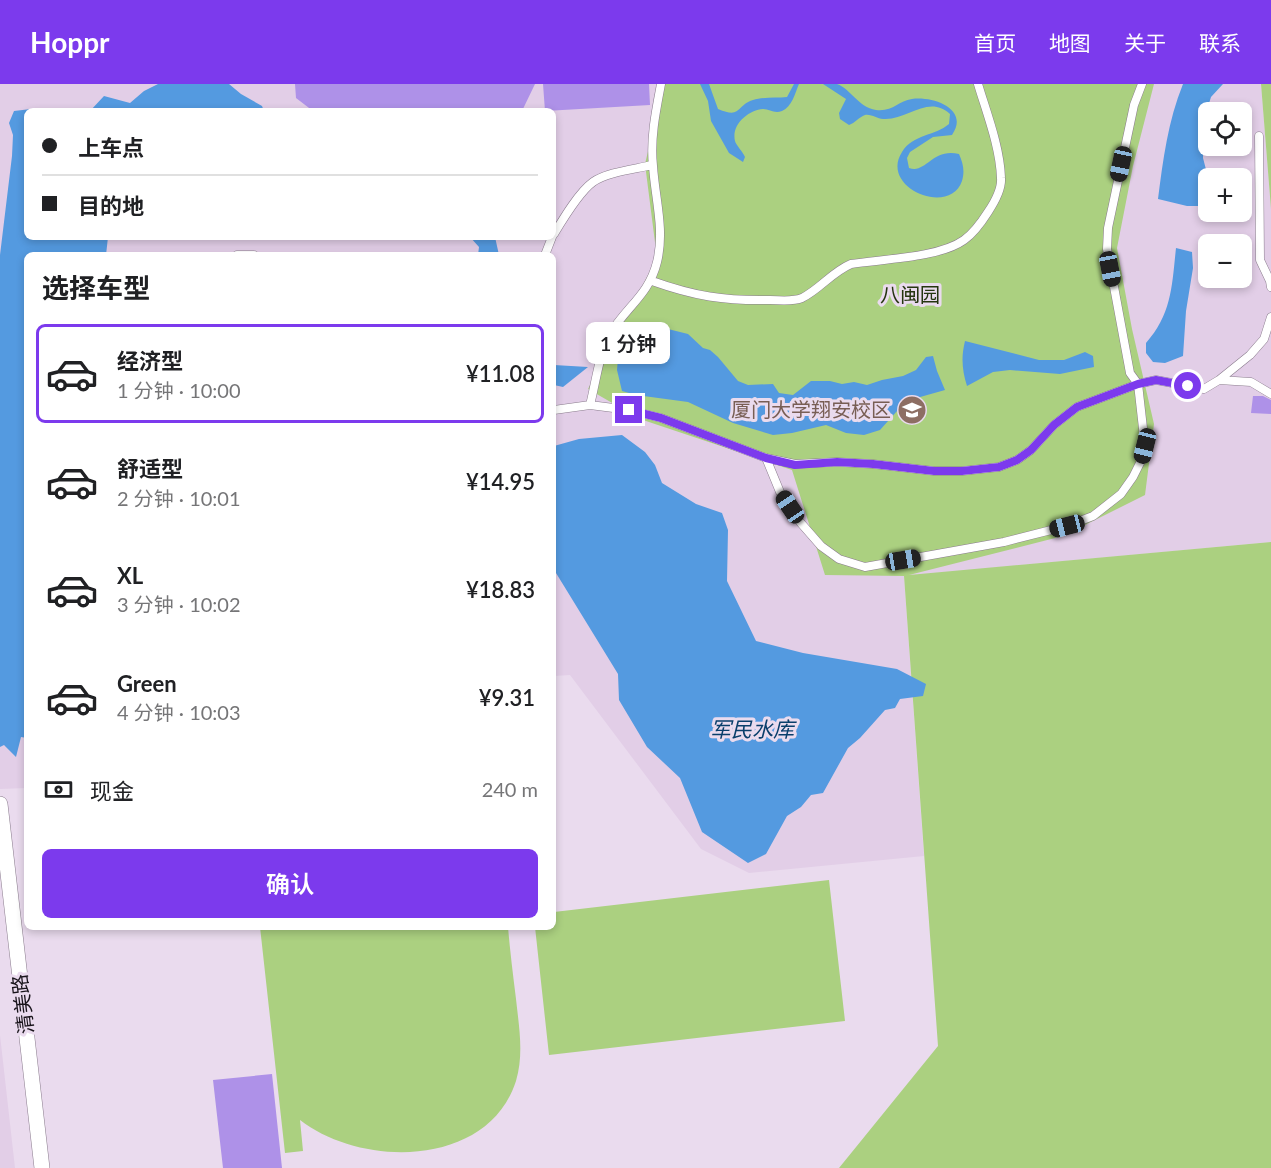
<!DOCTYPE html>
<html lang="zh">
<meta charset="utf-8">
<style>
:root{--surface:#fff;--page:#f2f2f2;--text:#202124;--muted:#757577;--line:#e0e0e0;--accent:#7c3aed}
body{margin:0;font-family:Lato,"Noto Sans SC",sans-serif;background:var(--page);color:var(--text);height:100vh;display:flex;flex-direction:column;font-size:22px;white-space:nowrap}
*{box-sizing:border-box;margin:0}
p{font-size:20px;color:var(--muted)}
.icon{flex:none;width:33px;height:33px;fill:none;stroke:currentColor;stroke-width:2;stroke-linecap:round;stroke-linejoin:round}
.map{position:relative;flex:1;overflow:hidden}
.side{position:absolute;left:24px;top:168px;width:532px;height:678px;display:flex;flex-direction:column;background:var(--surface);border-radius:9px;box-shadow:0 3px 9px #0003}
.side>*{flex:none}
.guide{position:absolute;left:24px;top:24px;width:532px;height:132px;border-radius:9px;box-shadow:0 3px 9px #0003;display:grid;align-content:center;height:132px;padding:0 18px;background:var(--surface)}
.controls{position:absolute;left:1198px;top:18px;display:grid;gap:12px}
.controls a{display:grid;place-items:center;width:54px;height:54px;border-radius:9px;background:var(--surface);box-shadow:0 3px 9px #0003;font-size:30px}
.end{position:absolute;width:27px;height:27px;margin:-14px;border:8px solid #7c3aed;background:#fff;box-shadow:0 0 0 3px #fff}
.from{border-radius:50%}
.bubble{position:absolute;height:42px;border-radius:9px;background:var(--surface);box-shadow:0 3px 9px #0003;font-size:20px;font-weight:600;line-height:42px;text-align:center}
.car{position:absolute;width:18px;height:36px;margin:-18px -9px;border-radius:8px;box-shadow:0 0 4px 2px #0007;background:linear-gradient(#222 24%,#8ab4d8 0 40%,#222 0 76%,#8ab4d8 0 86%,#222 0)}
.guide b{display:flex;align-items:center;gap:21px;height:57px;font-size:22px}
.guide b+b{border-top:2px solid var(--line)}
.guide i{width:15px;height:15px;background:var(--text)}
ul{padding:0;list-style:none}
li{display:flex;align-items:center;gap:18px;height:99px;margin:0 12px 9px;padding:0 6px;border:3px solid transparent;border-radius:9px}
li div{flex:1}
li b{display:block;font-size:22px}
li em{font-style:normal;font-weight:600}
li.active{border-color:var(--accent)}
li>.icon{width:54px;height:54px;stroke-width:1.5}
h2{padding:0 18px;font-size:27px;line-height:72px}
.pay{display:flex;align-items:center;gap:15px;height:66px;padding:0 18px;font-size:22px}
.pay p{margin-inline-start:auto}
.button{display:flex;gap:12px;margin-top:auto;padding:12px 18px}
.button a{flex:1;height:69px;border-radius:9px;background:var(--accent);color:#fff;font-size:24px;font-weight:600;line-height:69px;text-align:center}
header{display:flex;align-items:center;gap:36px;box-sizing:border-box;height:84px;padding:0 30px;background:var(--accent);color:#fff}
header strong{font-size:28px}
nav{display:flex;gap:33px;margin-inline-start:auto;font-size:21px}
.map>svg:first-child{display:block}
.built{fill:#e2cee7;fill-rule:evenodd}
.green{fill:#abd080}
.water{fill:#549ae0}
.building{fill:#ae91e8}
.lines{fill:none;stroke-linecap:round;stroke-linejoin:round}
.lane-casing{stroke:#8a7c8d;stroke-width:9}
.street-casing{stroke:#8a7c8d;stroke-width:16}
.lane{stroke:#fff;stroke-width:8}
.street{stroke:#fff;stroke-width:15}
.route{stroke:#7c3aed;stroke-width:8}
.labels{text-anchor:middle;stroke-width:6;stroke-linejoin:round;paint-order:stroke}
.park-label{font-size:20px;fill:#25350f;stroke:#eadbee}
.education-label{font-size:20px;fill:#785e54;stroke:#eadbee;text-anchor:end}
.street-label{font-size:20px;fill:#19141b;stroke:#eadbee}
.water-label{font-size:21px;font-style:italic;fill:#093e6b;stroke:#eadbee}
</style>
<header>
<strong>Hoppr</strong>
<nav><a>首页</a><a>地图</a><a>关于</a><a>联系</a></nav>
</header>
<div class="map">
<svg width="1271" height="1084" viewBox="0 0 1271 1084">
<rect width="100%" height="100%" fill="#eadbee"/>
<path class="built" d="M 0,0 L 1261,0 L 1271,125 L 1271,458 L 904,492 L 924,772 L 749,789 L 701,765 L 570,591 L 554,592 L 554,171 L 27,171 L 27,704 L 0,705 ZM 27,27 L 554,27 L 554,153 L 27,153 ZM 1209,28 L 1242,28 L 1242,62 L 1209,62 ZM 1209,94 L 1242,94 L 1242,128 L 1209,128 ZM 1209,160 L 1242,160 L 1242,194 L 1209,194 Z
M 0,951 L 15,1084 L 0,1084 Z"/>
<path class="green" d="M 664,0 L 1154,0 L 1133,82 L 1117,164 L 1132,245 L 1154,340 L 1145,411 L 1063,452 L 909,491 L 1271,458 L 1271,1084 L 839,1084 L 938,962 L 904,492 L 825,491 L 792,386 L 640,335 L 588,305 L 657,174 L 645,80 Z
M 1261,0 L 1271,0 L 1271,125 Z
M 829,796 L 845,937 L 549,971 L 535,843 L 554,843 L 554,828 Z
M 260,843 L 508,843 C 510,867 513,891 516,915 C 519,943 524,970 516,997 C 488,1084 362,1084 300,1036 L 303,1067 L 285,1069 Z"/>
<path class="water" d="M 158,0 L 229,0 L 241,10 L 262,22 L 264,27 L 90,27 L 104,12 L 130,19 L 144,7 Z
M 700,0 L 709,0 L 718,25 C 742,35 735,22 753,16 C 763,13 777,14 787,13 L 794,0 L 799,0 C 795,9 792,23 782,27 C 774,30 770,25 763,25 C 749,26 731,40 735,57 C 736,61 743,68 745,73 L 743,78 L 729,69 L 711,37 L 708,17 Z
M 823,0 C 827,0 834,0 837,0 C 851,5 858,23 876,26 C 893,28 898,17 912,15 C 933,12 970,25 952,51 L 933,53 L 910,68 L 907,74 L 909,84 C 927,90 931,64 959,70 C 963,79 965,87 962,97 C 950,133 879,104 902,68 C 913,50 935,52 949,40 L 950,30 C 928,10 907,37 883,35 C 877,35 872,30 865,31 C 859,33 855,39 849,41 L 840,35 L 839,29 L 846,15 Z
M 1183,0 L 1223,0 L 1211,13 L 1204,35 L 1203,74 L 1209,97 L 1209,122 L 1187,122 L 1158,115 C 1163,76 1168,37 1183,0 Z
M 31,25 L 36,27 L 27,27 L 27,153 L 108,153 L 106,171 L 27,171 L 27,654 L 21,653 L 16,673 L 4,661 L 0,663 L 0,171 L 12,72 L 13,51 L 9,39 L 14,27 Z
M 470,153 L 495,153 L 499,171 L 478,171 L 479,163 Z
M 1176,164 L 1192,168 L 1193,184 L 1186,227 L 1183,272 L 1165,279 L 1153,278 L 1146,269 L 1146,259 C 1172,230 1172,201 1176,164 Z
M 660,243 L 688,250 L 703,264 L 710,266 L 718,273 L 738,297 L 748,301 L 773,300 L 779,309 L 793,311 L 811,297 L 830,297 L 842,300 L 854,298 L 867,301 L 882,296 L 903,292 L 916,286 L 926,273 L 933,272 L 937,287 L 945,306 L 906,317 L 880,346 L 864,351 L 846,349 L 826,341 L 792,349 L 773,351 L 733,339 L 688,318 L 636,311 L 622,307 L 617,286 L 618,274 L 647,247 Z
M 965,257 L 1039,276 L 1064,276 L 1085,268 L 1093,272 L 1094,283 L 1060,290 L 1010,286 L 993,288 L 967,302 C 962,286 961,273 965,257 Z
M 554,281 L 588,283 L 563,303 L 554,301 Z
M 622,351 L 645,368 L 655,381 L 662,399 L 696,420 L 722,429 L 728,446 L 727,497 L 756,557 L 803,569 L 897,585 L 926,600 L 923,612 L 900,615 L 895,624 L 885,626 L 860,654 L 848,664 L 823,709 L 811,711 L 801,723 L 787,732 L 766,770 L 748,779 L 702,748 L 680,694 L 647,663 L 619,616 L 618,590 L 556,489 L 554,489 L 554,362 L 579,355 Z"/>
<path class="building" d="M 295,0 L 535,0 L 522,27 L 313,27 L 296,14 Z
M 543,0 L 649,0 L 650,21 L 545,27 Z
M 1253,312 L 1263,312 L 1271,316 L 1271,330 L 1251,329 Z
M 272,990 L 282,1084 L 223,1084 L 213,996 Z"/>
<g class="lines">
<g class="lane-casing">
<path id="lane" d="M 1259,52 L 1260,176 L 1270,197 L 1271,203
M 554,150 C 563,135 579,108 593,98 C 607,88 636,85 652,81
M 237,171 L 254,171
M 545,171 L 552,153
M 652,197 C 694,212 724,217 770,216 C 780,216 792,218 802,214 C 820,205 832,188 851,180 C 882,175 939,174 964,156 C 974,149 981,139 988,128 C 994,119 1002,106 1001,94 C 1000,63 987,30 978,0
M 1219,296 L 1250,271 L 1264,255 L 1271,233
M 590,321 C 595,302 600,265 610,250 C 626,223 649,211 657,178 C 665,146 655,114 653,82 C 650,55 656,26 661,0
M 554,326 L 590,321 L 629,326 L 661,334 L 766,374 L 795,380 L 837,378 L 873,380 L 934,387 L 962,387 L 999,383 L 1017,376 L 1031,366 L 1054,341 L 1077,323 L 1138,300 L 1156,296 L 1204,305 L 1219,296 L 1251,298 L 1271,310
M 766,374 L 780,408 L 800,438 L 821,462 L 839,475 L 865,483 L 1004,458 L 1067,442 L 1093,432 L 1121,410 L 1133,393 L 1141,377 L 1145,362 L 1138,300 L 1130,289 L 1107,165 L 1108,144 L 1134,21 L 1142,0"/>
</g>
<g class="street-casing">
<path id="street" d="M 0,720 L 42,1084"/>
</g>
<use href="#lane" class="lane"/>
<use href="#street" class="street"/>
</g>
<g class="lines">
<path class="route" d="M 629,326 L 661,334 L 766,374 L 795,381 L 837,378 L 873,380 L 934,387 L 962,387 L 999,383 L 1017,376 L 1031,366 L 1054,341 L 1077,323 L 1138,300 L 1156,296 L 1188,302"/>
</g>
<defs>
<g id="university-disc" transform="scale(1.5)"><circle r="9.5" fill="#8d6e63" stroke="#eadbee"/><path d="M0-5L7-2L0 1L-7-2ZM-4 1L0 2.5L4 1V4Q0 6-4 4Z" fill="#fff"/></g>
</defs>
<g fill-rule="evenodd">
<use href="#university-disc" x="912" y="326"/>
</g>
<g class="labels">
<g class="park-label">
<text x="910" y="218">八闽园</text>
</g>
<g class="education-label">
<text x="891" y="333">厦门大学翔安校区</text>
</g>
<g class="street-label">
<text transform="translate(23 920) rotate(-97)" y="7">清美路</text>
</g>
<g class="water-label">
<text x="752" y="653">军民水库</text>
</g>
</g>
</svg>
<div class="controls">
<a><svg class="icon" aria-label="locate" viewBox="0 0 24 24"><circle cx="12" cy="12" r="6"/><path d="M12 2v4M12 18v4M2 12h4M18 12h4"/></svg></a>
<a>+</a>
<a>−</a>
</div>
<i class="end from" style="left:1188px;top:302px"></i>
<i class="end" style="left:629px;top:326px"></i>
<div class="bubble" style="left:586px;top:238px;width:84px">1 分钟</div>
<i class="car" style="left:1121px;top:80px;rotate:192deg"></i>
<i class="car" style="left:1110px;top:185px;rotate:169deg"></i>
<i class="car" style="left:1145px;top:362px;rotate:194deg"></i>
<i class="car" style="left:790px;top:423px;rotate:326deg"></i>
<i class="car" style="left:1067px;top:442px;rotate:256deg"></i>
<i class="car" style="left:903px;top:476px;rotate:80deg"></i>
<div class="guide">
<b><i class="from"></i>上车点</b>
<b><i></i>目的地</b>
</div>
<section class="side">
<h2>选择车型</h2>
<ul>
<li class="active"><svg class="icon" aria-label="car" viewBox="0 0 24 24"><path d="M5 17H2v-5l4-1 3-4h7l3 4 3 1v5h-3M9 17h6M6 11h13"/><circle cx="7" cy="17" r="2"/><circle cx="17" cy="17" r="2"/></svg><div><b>经济型</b><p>1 分钟 · 10:00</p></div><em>¥11.08</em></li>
<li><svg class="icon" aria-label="car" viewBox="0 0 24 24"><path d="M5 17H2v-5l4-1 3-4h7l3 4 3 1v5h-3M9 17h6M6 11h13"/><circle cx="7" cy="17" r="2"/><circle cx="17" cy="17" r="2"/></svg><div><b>舒适型</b><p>2 分钟 · 10:01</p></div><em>¥14.95</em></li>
<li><svg class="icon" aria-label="car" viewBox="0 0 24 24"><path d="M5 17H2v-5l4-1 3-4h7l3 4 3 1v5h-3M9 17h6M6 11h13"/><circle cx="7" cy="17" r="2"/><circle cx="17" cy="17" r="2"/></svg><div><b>XL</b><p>3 分钟 · 10:02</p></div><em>¥18.83</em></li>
<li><svg class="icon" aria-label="car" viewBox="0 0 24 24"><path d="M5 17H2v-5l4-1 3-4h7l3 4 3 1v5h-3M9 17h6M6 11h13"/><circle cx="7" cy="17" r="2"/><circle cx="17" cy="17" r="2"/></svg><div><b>Green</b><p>4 分钟 · 10:03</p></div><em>¥9.31</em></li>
</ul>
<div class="pay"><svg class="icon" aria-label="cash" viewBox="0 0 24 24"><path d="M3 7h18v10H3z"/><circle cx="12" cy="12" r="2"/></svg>现金<p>240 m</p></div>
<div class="button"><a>确认</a></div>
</section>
</div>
